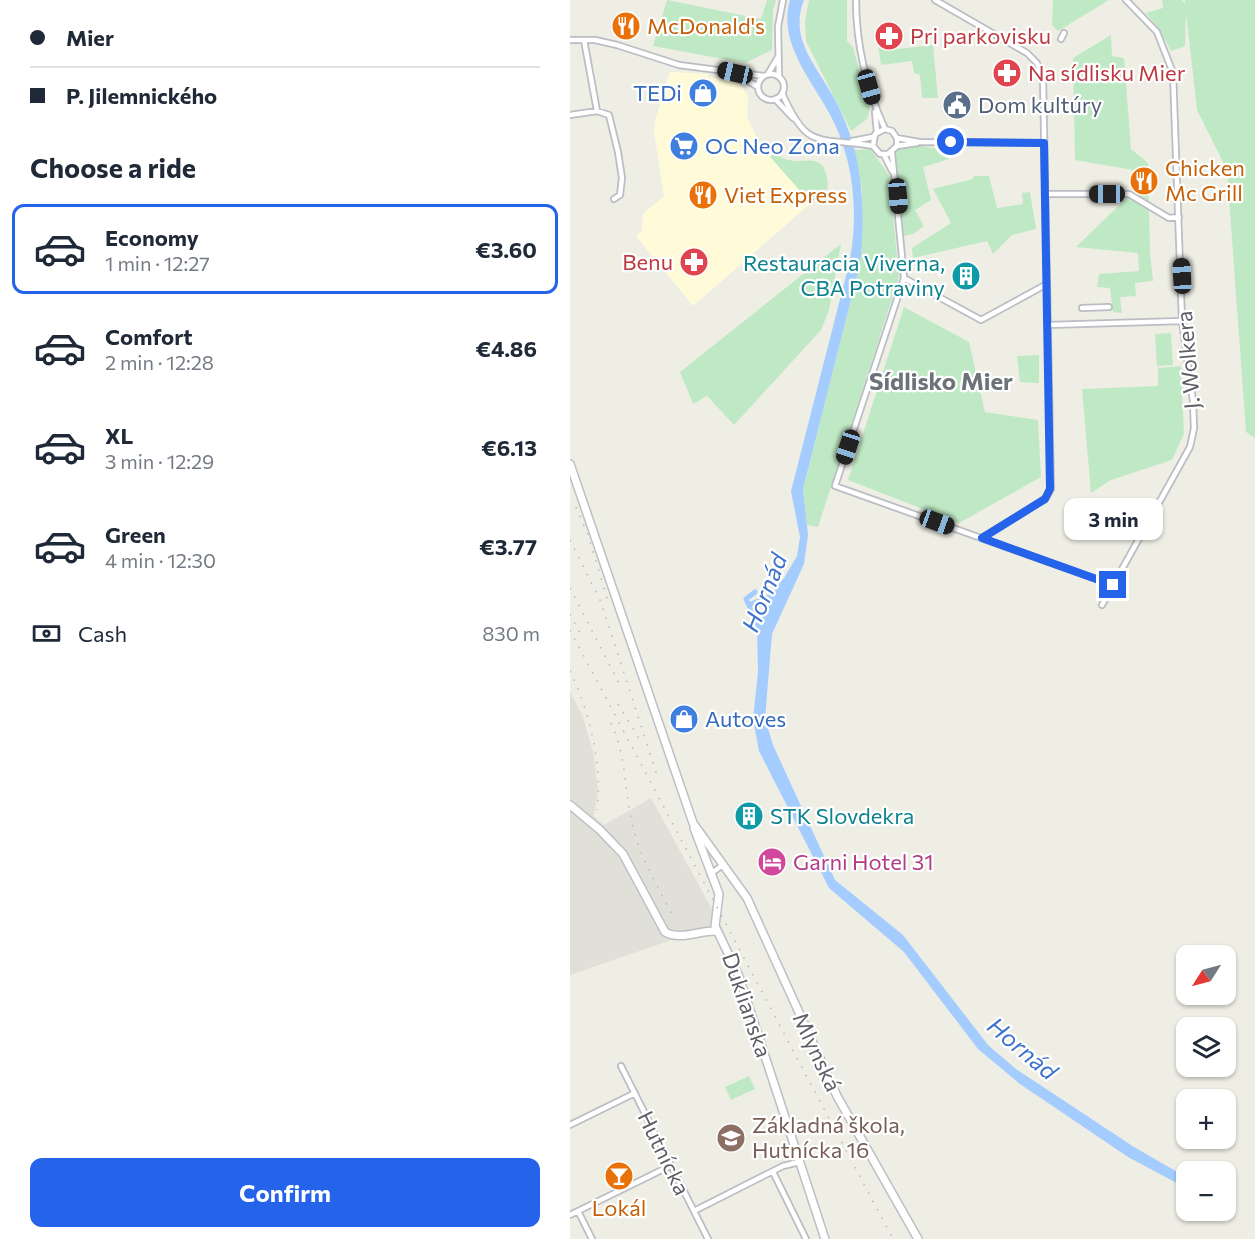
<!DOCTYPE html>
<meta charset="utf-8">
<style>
:root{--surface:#fff;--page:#f6f6f7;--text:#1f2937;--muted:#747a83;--line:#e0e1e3;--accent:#2563eb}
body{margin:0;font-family:Commissioner,sans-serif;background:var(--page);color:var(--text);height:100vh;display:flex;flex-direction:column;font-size:22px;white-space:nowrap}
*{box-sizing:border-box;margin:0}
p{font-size:20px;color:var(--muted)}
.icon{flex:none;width:33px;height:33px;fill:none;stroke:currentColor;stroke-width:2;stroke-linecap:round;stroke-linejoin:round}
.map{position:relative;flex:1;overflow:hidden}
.details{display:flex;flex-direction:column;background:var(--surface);width:570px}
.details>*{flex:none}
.hud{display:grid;align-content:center;height:132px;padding:0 30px;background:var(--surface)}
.needle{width:39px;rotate:234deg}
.buttons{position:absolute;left:606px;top:945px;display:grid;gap:12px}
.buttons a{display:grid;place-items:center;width:60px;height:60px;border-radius:12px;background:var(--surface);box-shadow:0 2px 4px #0004;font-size:30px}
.end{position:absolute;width:27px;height:27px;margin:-14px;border:8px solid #2563eb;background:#fff;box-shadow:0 0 0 3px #fff}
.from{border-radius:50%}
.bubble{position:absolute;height:42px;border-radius:12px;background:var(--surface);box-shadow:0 2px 4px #0004;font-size:20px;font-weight:700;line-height:42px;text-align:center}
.car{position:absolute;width:18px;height:36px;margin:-18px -9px;border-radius:8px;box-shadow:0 0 4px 2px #0007;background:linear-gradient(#222 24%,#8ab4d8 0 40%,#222 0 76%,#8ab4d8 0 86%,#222 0)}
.hud b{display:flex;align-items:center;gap:21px;height:57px;font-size:22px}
.hud b+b{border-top:2px solid var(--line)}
.hud i{width:15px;height:15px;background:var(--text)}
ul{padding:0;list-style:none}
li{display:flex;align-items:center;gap:18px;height:90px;margin:0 12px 9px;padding:0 18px;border:3px solid transparent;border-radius:12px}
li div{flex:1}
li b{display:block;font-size:22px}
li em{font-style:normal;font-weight:700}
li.current{border-color:var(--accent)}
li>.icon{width:54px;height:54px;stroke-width:1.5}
h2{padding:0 30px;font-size:27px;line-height:72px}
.pay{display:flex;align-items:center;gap:15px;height:66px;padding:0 30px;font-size:22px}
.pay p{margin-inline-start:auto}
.action{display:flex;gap:12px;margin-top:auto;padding:12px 30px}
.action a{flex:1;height:69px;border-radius:12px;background:var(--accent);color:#fff;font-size:24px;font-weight:700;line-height:69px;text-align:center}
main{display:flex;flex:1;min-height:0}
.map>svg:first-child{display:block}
.commercial{fill:#fffbd9}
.industrial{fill:#e0e0d8}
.green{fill:#bfe9c4}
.water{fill:#a4ccff}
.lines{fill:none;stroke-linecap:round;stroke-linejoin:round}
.canal{stroke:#a4ccff;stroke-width:5}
.street-casing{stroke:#bbbdc4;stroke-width:8}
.secondary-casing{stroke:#bcbfc6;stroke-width:10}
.street{stroke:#fff;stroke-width:4.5}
.secondary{stroke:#fff;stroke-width:7}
.rail{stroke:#b7b8b9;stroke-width:1.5;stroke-dasharray:1.5 8;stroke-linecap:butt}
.route{stroke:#2563eb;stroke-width:8}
.labels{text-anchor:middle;stroke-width:4.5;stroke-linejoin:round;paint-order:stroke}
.food-label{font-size:22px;fill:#c56008;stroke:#fff;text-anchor:start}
.health-label{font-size:22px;fill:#be3a42;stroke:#fff;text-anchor:start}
.shop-label{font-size:22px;fill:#366cbe;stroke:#fff;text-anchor:start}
.service-label{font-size:22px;fill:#4e5e75;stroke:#fff;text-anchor:start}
.culture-label{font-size:22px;fill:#0d838f;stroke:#fff;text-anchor:end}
.street-label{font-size:22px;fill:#5c5f66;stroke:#fff}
.hotel-label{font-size:22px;fill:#b23c85;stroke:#fff;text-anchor:start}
.education-label{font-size:22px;fill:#785e54;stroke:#fff;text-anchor:start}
.neighbourhood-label{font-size:24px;font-weight:bold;fill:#6d7178;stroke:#fff}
.water-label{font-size:24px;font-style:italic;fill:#3e72cc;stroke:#fff}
</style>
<main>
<section class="details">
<div class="hud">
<b><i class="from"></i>Mier</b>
<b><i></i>P. Jilemnického</b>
</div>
<h2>Choose a ride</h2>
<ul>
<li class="current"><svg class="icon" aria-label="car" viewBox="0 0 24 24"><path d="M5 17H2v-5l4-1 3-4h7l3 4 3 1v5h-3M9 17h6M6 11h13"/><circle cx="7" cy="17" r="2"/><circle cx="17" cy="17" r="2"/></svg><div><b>Economy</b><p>1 min · 12:27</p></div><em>€3.60</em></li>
<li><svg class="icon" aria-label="car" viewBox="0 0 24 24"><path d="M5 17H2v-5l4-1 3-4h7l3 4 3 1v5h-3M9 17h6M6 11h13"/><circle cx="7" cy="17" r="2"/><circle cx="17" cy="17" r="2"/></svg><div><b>Comfort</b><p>2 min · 12:28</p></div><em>€4.86</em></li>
<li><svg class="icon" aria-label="car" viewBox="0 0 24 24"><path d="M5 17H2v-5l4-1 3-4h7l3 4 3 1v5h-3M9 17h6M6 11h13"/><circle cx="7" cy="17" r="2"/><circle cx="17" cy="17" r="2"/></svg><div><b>XL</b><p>3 min · 12:29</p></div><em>€6.13</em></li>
<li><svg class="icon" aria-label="car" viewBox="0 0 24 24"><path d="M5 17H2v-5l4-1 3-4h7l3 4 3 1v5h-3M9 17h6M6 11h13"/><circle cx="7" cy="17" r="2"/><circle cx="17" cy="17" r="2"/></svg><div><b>Green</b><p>4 min · 12:30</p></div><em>€3.77</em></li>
</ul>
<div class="pay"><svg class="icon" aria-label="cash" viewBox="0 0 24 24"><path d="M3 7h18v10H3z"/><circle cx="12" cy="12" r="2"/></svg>Cash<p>830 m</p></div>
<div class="action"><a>Confirm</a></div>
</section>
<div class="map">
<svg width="685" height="1239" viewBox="0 0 685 1239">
<rect width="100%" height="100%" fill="#efeee4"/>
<path class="commercial" d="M 100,72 L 138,74 L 138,77 L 166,80 L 178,95 L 177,117 L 191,146 L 241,203 L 123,306 L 66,236 L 72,231 L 73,214 L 94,196 L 84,132 L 86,117 Z"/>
<path class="industrial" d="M 0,692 L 13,717 L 24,755 L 28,790 L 24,816 L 34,825 L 81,798 L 154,931 L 110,937 L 0,975 Z"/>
<path class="green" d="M 97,0 L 191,19 L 197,0 L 206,0 L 203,11 L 202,50 L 175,63 L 83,46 Z
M 239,0 L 277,0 L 277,41 L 283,47 L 300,109 L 297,119 L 281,131 L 236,41 L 235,21 Z
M 483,0 L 539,0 L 488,31 L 482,25 Z
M 592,0 L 612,0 L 615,4 L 615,0 L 685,0 L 685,438 L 676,432 L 657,170 L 627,110 L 616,13 L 615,46 L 601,51 L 590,30 L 576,13 L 593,8 Z
M 541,35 L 542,56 L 554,58 L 561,149 L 578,163 L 580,254 L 583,281 L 565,283 L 566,296 L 550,297 L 552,313 L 543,312 L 540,288 L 527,287 L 529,274 L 569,271 L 568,253 L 506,247 L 567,188 L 569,174 L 563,170 L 505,160 L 503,58 Z
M 308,44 L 327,44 L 328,49 L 363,45 L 368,98 L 352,98 L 350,75 L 344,73 L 342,61 L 311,65 Z
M 346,145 L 377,151 L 379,159 L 353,167 L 361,200 L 345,210 L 354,226 L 343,234 L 334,236 L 325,154 L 329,148 Z
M 300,149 L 319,175 L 329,277 L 248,527 L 237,525 L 233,489 L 290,264 L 292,189 L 285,150 Z
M 205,152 C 224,175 257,140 258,188 L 241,203 L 200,157 Z
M 404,176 L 419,176 L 427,208 L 453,204 L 452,193 L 460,192 L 466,229 L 442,235 L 423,254 L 417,241 L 343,258 L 342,248 L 381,223 L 363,189 L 403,179 Z
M 271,244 L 259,310 L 251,330 L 164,425 L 137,396 L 123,404 L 110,372 Z
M 334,307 L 399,342 L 415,412 L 468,420 L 471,477 L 389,523 L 278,480 Z
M 601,333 L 603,365 L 587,366 L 585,334 Z
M 469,355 L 469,383 L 450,382 L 447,356 Z
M 611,366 L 614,434 L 602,460 L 541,480 L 521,493 L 512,389 L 588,386 L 588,368 Z
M 179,1076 L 185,1089 L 161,1100 L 155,1087 Z"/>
<path class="water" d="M 220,0 L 234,0 C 219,38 245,64 263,96 C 272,112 280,132 285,151 C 294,189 294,226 290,264 L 233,489 L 238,535 L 234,564 L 202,634 L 195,719 L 203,745 L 265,880 L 333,935 L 418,1045 L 446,1069 L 564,1147 L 616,1177 L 616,1188 L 558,1157 L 450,1084 L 408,1049 L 334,952 L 259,888 L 189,751 L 183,719 L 188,672 L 187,627 L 206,588 L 214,578 L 227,556 L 230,537 L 221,491 L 279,264 C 288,220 285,171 267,129 C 250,88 206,48 220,0 Z"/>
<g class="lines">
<path class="canal" d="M 185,592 L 176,599 L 190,629
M 179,605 L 208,593"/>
<g class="street-casing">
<path id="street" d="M 286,0 C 286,46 296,87 315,129
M 365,0 L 457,53 L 467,63 L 473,78 L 481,489 L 475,499 L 412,538
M 491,39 L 494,33
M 0,40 L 25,40 L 47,45 L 109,65 L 194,76
M 14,40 L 27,111
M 198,74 L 208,57
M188 87a13 13 0 1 1 26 0a13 13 0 1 1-26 0Z
M 170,76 L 188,87
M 209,77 L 208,27 L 213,0
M 212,93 C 238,152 247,136 303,146
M 205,99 L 223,118
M 305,112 L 307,132
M 0,115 L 27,111 L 39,115 L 48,152 L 52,178 L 50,195 L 44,199
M 327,138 L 327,146 L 318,154 L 310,154 L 303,146 L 305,134 L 315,129 L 322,131 L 327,138 L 349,142 L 474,143
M 282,141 L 303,137
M 327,146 L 347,143
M 322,153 L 334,278 L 265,486 L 543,585
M 314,155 L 322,171
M 475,194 L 559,194 L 599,218 L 609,217
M 334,278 L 411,320 L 477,284
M 512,308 L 539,307
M 478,325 L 612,321
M 532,605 L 620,447 L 624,428 L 623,401 L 612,321 L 603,73 L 587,32 L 556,0
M 140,874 L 153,865
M 51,1066 L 138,1239
M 0,1125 L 65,1093
M 203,1172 L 236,1239
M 8,1211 L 22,1239
M 124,1211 L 213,1166 L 229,1162
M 0,1215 L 100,1166"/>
</g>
<g class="secondary-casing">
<path id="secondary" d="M 0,464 L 123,823 L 177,898 L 267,1096 L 348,1239
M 0,805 L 30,830 L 53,854 L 95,932 C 110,941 130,930 147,931
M 124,828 L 149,894 L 145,926 L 168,974 L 255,1239"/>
</g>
<use href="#street" class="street"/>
<use href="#secondary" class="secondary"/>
<path class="rail" d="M 6,507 L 18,535 L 38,601
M 0,540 L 31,602 L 87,775
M 0,588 L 52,689
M 0,614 L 11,635
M 0,630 L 323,1239
M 0,671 C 19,710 33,766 27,810
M 48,704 L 70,740
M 41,723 C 57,757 54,792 63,827 C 71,859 88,887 103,916"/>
</g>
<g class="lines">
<path class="route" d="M 381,142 L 474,143 L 480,489 L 475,499 L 412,538 L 543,585"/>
</g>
<defs>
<g id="restaurant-disc" transform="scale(1.5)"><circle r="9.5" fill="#e8710a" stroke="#fff"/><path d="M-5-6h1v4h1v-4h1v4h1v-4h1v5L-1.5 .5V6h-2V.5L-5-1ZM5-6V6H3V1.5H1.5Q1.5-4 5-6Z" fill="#fff"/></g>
<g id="pharmacy-disc" transform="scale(1.5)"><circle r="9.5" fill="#e0444e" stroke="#fff"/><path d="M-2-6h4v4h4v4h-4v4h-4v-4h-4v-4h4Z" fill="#fff"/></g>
<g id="shop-disc" transform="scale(1.5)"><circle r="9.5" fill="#3f7fe0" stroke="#fff"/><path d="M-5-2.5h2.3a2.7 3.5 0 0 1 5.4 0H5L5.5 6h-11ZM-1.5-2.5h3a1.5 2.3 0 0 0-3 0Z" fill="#fff"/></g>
<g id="civic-disc" transform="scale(1.5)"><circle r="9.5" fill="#5c6f8a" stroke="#fff"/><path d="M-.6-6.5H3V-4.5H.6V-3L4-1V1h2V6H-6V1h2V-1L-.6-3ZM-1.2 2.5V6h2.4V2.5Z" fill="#fff"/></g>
<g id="supermarket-disc" transform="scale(1.5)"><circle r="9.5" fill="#3f7fe0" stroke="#fff"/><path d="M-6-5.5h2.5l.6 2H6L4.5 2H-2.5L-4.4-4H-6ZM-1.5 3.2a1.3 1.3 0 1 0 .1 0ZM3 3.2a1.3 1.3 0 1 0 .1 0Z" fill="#fff"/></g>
<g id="building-disc" transform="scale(1.5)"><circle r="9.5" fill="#0f9aa8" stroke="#fff"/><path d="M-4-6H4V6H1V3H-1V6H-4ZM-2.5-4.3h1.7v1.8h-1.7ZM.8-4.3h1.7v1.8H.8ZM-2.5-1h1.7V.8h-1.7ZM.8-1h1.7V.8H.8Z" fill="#fff"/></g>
<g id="hotel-disc" transform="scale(1.5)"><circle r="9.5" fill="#d1479c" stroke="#fff"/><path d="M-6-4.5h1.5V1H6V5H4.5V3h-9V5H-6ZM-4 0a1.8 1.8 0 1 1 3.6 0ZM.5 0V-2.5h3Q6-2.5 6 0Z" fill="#fff"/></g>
<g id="school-disc" transform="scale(1.5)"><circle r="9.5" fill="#8d6e63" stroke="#fff"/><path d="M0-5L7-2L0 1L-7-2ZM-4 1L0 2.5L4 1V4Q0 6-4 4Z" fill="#fff"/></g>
<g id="bar-disc" transform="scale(1.5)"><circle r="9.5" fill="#e8710a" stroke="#fff"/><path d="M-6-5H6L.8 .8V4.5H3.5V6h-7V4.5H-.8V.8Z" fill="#fff"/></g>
</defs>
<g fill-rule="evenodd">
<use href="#restaurant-disc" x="56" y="26"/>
<use href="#pharmacy-disc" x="319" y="36"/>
<use href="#pharmacy-disc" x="437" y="73"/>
<use href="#shop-disc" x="133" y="93"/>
<use href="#civic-disc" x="387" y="105"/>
<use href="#supermarket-disc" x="114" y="146"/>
<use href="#restaurant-disc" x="574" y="181"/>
<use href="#restaurant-disc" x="133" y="195"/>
<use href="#pharmacy-disc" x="124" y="262"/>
<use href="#building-disc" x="396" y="276"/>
<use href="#shop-disc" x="114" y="719"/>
<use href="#building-disc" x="179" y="816"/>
<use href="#hotel-disc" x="202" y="862"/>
<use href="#school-disc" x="161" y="1138"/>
<use href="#bar-disc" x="49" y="1176"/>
</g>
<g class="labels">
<g class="food-label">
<text x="77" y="34">McDonald's</text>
<text x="595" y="176">Chicken<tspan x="595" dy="25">Mc Grill</tspan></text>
<text x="154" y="203">Viet Express</text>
<text x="49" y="1216" text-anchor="middle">Lokál</text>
</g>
<g class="health-label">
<text x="340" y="44">Pri parkovisku</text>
<text x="458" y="81">Na sídlisku Mier</text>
<text x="103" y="270" text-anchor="end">Benu</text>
</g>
<g class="shop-label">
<text x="112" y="101" text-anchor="end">TEDi</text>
<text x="135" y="154">OC Neo Zona</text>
<text x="135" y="727">Autoves</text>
</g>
<g class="service-label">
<text x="408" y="113">Dom kultúry</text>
</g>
<g class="culture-label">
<text x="375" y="271">Restauracia Viverna,<tspan x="375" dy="25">CBA Potraviny</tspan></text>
<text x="200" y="824" text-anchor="start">STK Slovdekra</text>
</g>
<g class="street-label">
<text transform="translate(618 360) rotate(-95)" y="8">J. Wolkera</text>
<text transform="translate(177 1005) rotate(71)" y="8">Duklianska</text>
<text transform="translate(247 1052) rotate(65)" y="8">Mlynská</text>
<text transform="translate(94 1153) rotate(64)" y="8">Hutnícka</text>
</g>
<g class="hotel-label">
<text x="223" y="870">Garni Hotel 31</text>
</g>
<g class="education-label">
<text x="182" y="1133">Základná škola,<tspan x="182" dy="25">Hutnícka 16</tspan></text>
</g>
<g class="neighbourhood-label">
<text x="371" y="390">Sídlisko Mier</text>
</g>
<g class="water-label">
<text transform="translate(195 593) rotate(-68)" y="8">Hornád</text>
<text transform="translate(452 1049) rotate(40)" y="8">Hornád</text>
</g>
</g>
</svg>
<div class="buttons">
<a><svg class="needle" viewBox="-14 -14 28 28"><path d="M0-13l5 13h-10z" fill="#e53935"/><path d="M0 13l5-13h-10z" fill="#747a83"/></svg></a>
<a><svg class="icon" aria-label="layers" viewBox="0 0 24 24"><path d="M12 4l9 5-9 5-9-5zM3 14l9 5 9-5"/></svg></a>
<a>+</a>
<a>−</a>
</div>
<i class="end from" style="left:381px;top:142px"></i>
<i class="end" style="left:543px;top:585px"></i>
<div class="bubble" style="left:494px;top:498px;width:99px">3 min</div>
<i class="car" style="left:165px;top:73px;rotate:283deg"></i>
<i class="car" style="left:299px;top:87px;rotate:164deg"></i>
<i class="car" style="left:537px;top:194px;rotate:270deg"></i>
<i class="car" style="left:328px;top:196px;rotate:175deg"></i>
<i class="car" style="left:612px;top:276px;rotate:357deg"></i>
<i class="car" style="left:278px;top:447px;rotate:198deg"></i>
<i class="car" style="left:367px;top:522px;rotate:110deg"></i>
</div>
</main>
